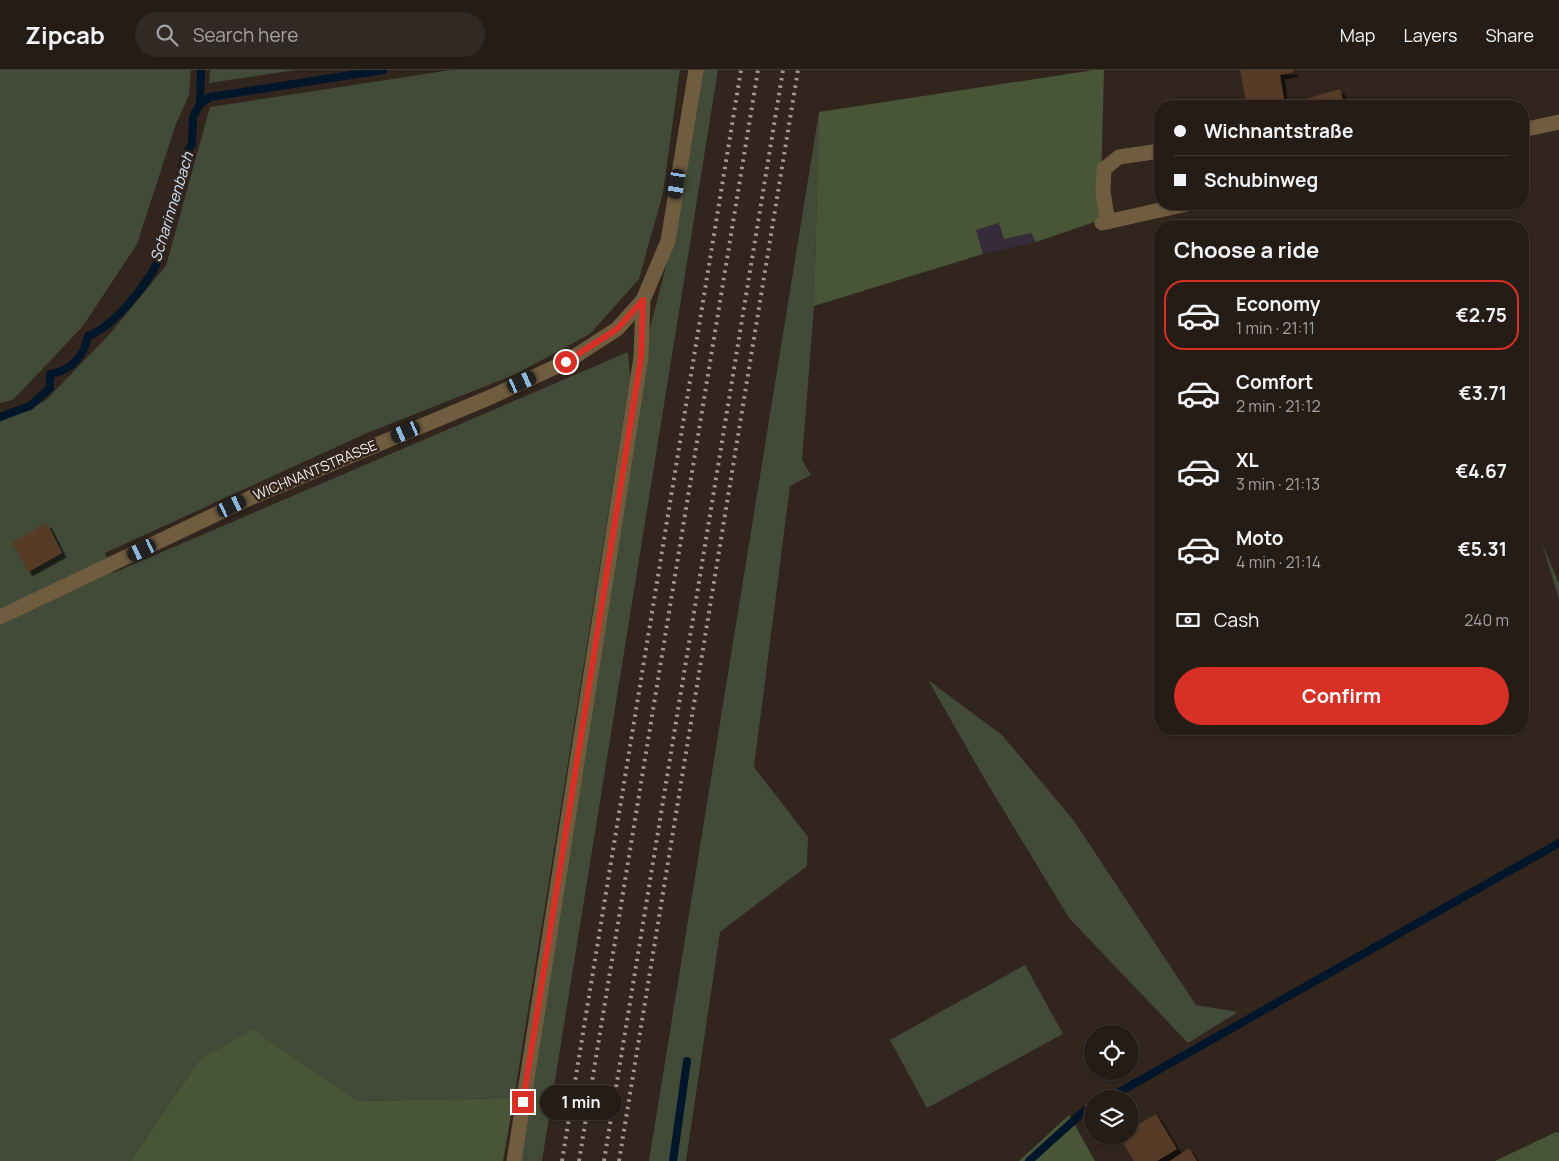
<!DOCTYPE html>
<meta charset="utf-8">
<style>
:root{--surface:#251c16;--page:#312923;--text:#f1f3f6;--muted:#a3a1a1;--line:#423a35;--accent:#d93025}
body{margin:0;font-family:Manrope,sans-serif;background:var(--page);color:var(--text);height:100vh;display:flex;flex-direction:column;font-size:19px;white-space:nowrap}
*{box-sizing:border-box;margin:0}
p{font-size:16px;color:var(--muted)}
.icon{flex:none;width:28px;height:28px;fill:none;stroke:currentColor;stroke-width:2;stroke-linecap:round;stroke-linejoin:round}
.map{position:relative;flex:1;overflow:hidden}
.side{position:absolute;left:1154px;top:150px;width:375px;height:515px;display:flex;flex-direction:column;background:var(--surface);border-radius:20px;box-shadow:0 1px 4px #0004,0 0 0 1px var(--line)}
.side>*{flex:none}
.hud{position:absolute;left:1154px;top:30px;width:375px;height:110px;border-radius:20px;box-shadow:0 1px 4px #0004,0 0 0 1px var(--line);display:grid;align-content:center;height:110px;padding:0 20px;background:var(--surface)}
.tools{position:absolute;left:1084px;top:955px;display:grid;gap:10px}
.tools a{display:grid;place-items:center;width:55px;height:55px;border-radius:50%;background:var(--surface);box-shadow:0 1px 4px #0004,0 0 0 1px var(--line);font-size:25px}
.end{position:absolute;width:22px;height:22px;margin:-11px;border:6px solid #d93025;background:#fff;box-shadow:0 0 0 2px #fff}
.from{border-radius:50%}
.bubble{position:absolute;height:35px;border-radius:18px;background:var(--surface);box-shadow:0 1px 4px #0004,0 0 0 1px var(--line);font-size:16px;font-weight:700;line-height:35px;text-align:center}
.car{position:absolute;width:15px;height:30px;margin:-15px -8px;border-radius:6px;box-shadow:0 0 4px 1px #0007;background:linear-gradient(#222 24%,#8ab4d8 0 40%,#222 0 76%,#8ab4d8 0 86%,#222 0)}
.hud b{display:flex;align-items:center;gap:18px;height:48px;font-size:19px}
.hud b+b{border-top:1px solid var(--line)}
.hud i{width:12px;height:12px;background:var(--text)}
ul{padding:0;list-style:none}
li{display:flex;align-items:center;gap:15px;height:70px;margin:0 10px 8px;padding:0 10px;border:2px solid transparent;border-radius:20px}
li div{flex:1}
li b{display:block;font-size:19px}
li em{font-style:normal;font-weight:700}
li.current{border-color:var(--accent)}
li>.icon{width:45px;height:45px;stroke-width:1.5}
h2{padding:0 20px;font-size:22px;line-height:60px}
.pay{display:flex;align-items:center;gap:12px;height:55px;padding:0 20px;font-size:19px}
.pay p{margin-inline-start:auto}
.button{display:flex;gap:10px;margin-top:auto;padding:10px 20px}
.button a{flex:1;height:58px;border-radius:30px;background:var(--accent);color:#fff;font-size:20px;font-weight:700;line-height:58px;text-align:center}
header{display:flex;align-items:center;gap:30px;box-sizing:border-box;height:70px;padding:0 25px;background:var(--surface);border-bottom:1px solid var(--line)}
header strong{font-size:24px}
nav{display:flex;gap:28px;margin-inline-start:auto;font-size:18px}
.search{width:350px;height:45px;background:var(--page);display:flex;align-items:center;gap:12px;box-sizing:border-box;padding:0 18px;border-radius:28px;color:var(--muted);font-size:19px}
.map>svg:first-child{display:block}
.industrial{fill:#352b3a}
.green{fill:#424b38}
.forest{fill:#485637}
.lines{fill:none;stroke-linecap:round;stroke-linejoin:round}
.stream{stroke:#00162b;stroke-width:8}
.building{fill:#573a27;filter:url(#shadow)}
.minor{stroke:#705c3f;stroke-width:15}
.rail{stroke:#a39892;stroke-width:4;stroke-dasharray:2.5 5;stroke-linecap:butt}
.route{stroke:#d93025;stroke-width:6}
.labels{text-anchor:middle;stroke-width:5;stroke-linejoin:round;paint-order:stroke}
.street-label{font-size:14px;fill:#f8efea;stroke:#31251e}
.water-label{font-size:15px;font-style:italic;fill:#d1e4f6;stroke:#31251e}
</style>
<header>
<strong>Zipcab</strong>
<div class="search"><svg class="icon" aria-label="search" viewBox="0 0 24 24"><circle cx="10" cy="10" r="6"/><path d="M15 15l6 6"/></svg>Search here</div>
<nav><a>Map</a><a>Layers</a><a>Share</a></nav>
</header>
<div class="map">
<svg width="1559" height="1091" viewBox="0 0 1559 1091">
<defs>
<filter id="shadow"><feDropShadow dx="4.5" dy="4.5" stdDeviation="0" flood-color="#0009"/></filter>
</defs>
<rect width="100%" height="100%" fill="#31251e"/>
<path class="industrial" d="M 999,153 L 1031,163 L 1036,172 L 983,184 L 976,160 Z"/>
<path class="green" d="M 0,0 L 191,0 L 189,25 L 176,54 L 137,174 L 83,256 L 13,330 L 0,333 Z
M 210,0 L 296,0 L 209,13 Z
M 451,0 L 680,0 L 663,123 L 639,209 L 590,264 L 516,304 L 367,363 L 105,483 L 113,503 L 628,282 L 630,308 L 514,1028 L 357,1031 L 253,959 L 200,989 L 131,1091 L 0,1091 L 0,352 L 45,331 L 108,266 L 166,196 L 210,37 Z
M 700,0 L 718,0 L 542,1091 L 519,1091 L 648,266 L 672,173 Z
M 819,42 L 814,236 L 802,390 L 811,405 L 790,416 L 754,697 L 808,767 L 807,796 L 720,862 L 686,1091 L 649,1091 Z
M 1542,474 L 1559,513 L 1559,529 Z
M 928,610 L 1002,665 L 1074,751 L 1196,935 L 1238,942 L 1188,973 L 1069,848 L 984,708 Z
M 1025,895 L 1063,964 L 927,1038 L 890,970 Z"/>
<path class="forest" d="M 1094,0 L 1104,0 L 1100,150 L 1036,172 L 1031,163 L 1004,169 L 999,153 L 976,160 L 983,184 L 814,236 L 819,42 Z
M 253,959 L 357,1031 L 514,1028 L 503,1091 L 131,1091 L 200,989 Z
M 1069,1045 L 1095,1091 L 1019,1091 Z
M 1556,1062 L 1559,1063 L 1559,1091 L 1495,1091 Z"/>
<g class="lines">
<path class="stream" d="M 200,34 L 210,27 L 383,0
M 0,347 L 30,336 L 50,318 L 50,304 C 71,301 85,285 88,266 C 113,257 147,215 158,191 C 163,177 164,160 167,145 L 174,141 L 184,88 L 192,74 L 193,47 L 200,34 L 201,0
M 1107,1029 L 1559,773
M 673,1091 L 687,991
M 1029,1091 L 1082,1043 L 1092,1037"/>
</g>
<path class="building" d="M 1240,0 L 1293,0 L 1294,2 L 1280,5 L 1285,36 L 1247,36 Z
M 1340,19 L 1345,36 L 1304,36 L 1302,30 Z
M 47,453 L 62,483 L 28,502 L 12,472 Z
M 1156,1044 L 1177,1079 L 1157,1091 L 1134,1091 L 1119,1066 L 1130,1066 L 1130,1059 Z
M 1189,1078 L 1197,1091 L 1170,1091 Z"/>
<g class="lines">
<path class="minor" d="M 1522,60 L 1559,52
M 1108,152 L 1103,122 L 1104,99 L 1119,87 L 1160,81
M 1102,153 L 1187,134
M 0,547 L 250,428 L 493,326 L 566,292 L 617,259 L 643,230 L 668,171 L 696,0
M 514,1091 L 641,287 L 643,230"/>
<path class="rail" d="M 562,1091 L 741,0
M 579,1091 L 758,0
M 604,1091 L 783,0
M 619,1091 L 798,0"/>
</g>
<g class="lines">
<path class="route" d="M 523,1032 L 641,287 L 643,230 L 617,259 L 566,292"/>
</g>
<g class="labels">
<g class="street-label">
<text transform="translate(315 400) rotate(-23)" y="5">WICHNANTSTRASSE</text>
</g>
<g class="water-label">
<text transform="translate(172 137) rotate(-73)" y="5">Scharinnenbach</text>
</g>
</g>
</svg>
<div class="tools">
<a><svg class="icon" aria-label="locate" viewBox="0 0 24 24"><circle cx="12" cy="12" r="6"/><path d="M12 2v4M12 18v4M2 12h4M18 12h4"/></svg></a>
<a><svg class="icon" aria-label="layers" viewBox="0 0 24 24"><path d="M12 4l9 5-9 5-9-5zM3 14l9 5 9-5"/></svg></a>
</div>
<i class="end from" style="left:566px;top:292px"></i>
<i class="end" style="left:523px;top:1032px"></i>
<div class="bubble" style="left:540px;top:1015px;width:82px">1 min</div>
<i class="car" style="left:677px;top:114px;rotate:189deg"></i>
<i class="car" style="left:522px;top:312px;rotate:66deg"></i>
<i class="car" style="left:406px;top:362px;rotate:247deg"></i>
<i class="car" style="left:232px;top:436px;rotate:64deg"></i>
<i class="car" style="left:142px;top:480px;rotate:244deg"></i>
<div class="hud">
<b><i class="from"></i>Wichnantstraße</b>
<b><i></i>Schubinweg</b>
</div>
<section class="side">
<h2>Choose a ride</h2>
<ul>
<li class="current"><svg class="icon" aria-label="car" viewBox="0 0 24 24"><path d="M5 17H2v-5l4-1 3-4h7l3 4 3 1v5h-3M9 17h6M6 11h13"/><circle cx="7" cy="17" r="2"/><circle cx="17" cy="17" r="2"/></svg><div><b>Economy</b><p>1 min · 21:11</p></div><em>€2.75</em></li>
<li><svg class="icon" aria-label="car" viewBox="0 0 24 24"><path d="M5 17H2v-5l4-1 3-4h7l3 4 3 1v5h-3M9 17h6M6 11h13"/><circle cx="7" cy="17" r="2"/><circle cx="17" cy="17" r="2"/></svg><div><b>Comfort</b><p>2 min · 21:12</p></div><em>€3.71</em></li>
<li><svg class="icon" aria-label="car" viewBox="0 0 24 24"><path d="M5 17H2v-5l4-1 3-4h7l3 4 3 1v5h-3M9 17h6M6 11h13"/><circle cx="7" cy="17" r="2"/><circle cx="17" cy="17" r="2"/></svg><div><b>XL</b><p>3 min · 21:13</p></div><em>€4.67</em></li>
<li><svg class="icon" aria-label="car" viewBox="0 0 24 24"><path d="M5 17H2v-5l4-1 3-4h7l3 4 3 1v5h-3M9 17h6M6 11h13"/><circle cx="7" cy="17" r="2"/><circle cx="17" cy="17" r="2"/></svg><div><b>Moto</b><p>4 min · 21:14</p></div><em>€5.31</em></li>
</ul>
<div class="pay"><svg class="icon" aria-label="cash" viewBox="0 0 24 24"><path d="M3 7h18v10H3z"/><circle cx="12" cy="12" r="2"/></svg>Cash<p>240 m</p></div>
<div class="button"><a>Confirm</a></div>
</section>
</div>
